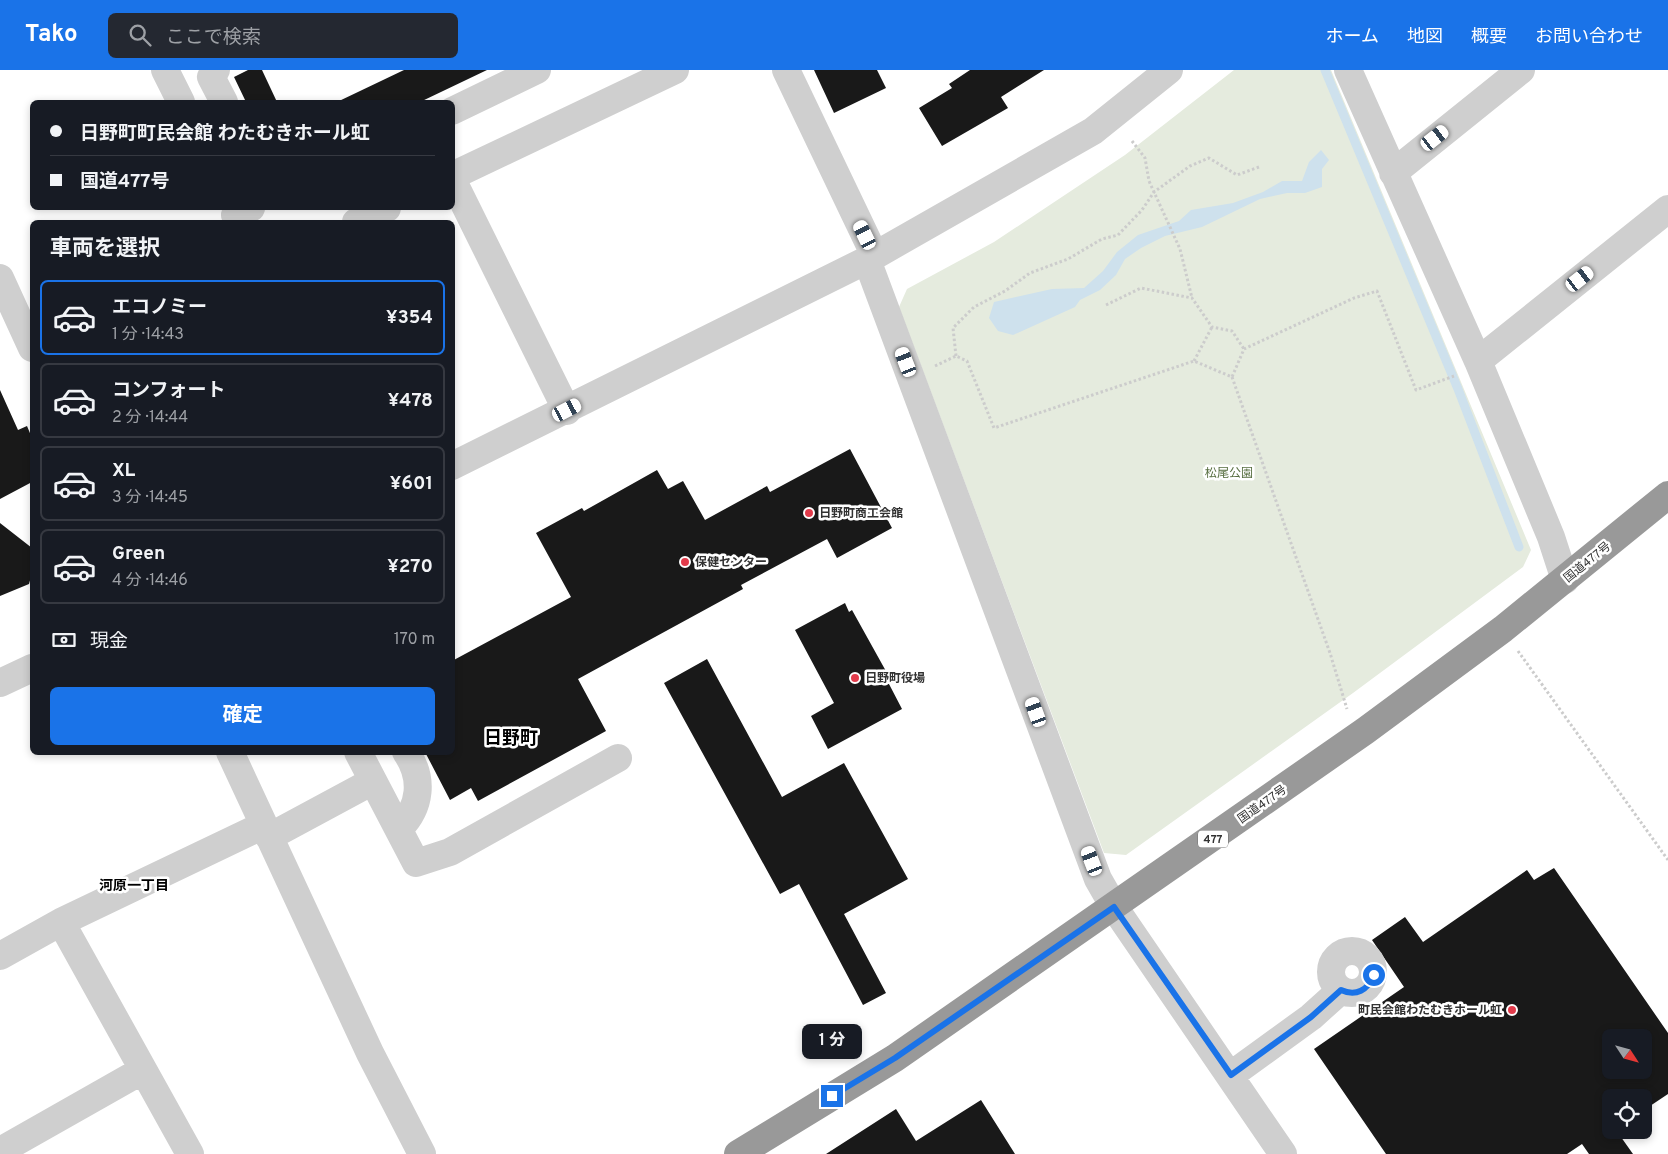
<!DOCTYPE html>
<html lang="ja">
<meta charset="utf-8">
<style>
:root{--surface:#171b24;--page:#242831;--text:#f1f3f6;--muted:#9ea1a6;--line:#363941;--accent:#1a73e8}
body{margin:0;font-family:Overpass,"Noto Sans JP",sans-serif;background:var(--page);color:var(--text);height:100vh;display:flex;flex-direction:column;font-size:19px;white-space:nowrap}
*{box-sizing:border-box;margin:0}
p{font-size:16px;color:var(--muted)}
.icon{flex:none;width:28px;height:28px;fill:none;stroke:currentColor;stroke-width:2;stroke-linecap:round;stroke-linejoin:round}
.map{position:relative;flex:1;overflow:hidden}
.details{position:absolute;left:30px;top:150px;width:425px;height:535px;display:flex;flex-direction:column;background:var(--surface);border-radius:8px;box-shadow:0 2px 8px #0003}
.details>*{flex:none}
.hud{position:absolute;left:30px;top:30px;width:425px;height:110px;border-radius:8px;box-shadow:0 2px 8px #0003;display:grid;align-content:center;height:110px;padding:0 20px;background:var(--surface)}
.needle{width:32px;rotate:126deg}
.fabs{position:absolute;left:1602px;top:959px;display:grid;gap:10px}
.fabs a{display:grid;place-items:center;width:50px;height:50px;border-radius:8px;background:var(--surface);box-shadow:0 2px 8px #0003;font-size:25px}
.end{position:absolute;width:22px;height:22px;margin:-11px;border:6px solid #1a73e8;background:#fff;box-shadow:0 0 0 2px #fff}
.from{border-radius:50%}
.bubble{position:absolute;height:35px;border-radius:8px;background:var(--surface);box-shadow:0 2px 8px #0003;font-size:16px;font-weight:700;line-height:35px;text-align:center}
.car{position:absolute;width:15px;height:30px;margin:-15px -8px;border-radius:6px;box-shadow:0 0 4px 1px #0007;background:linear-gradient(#fff 24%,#345 0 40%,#fff 0 76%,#345 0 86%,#fff 0)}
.hud b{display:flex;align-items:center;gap:18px;height:48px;font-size:19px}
.hud b+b{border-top:1px solid var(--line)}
.hud i{width:12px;height:12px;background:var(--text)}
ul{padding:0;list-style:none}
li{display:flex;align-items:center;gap:15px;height:75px;margin:0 10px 8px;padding:0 10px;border:2px solid var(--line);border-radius:8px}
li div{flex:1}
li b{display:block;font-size:19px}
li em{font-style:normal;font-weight:700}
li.on{border-color:var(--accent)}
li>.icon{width:45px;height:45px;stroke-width:1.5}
h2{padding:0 20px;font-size:22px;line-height:60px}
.pay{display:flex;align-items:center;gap:12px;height:55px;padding:0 20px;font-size:19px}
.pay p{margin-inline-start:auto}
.cta{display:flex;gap:10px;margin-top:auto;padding:10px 20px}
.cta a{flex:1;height:58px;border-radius:8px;background:var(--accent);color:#fff;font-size:20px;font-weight:700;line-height:58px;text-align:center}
header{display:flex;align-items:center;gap:30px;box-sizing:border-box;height:70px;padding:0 25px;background:var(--accent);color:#fff}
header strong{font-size:24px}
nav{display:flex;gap:28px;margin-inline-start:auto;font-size:18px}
.search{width:350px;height:45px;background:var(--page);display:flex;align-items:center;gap:12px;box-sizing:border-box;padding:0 18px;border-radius:8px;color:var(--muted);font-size:19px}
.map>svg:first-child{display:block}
.green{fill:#e5ebde}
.water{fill:#cee1ed}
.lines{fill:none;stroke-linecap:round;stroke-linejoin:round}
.stream{stroke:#cee1ed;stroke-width:9}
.building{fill:#191919;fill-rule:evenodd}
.path{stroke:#ccc;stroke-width:3;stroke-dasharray:2.5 2.5;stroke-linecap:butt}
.minor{stroke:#cfcfcf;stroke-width:28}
.highway{stroke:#999;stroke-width:28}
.route{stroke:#1a73e8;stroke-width:6}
.poi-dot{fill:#e23b4b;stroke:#fff;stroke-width:2}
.labels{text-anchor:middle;stroke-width:5;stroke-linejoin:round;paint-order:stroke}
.shield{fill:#fff;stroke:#707070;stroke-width:1}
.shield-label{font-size:11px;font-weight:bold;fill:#323232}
.park-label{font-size:12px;fill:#566d3f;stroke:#fff}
.poi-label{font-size:12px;font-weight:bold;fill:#323232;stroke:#fff;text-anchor:start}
.street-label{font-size:12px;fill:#323232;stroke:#fff}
.neighbourhood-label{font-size:14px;font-weight:bold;fill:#000;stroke:#fff}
.district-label{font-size:18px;font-weight:bold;fill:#000;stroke:#fff}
</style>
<header>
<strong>Tako</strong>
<div class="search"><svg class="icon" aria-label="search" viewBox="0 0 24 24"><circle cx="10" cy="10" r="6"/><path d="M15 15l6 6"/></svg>ここで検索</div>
<nav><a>ホーム</a><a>地図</a><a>概要</a><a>お問い合わせ</a></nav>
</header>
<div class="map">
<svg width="1668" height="1084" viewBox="0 0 1668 1084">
<rect width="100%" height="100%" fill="#fff"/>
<path class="green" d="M 1234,0 L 1331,0 L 1531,480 L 1523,497 L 1353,623 L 1126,785 L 1104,783 L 899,237 L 907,219 L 994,172 L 1125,85 Z"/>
<path class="water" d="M 1321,80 L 1329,90 L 1322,99 L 1322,117 L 1305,123 L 1287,123 L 1260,129 L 1202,157 L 1165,166 L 1141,178 L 1125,189 L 1116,205 L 1100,220 L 1080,230 L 1075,237 L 1013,265 L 998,261 L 989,248 L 994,232 L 1052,219 L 1084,218 L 1103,201 L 1117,182 L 1138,165 L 1179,151 L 1191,140 L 1233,133 L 1263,122 L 1282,111 L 1302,111 L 1309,92 Z"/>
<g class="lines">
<path class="stream" d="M 1325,0 L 1458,319 L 1519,477"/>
</g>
<path class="building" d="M 248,0 L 262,0 L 277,32 L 246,32 L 234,7 Z
M 404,0 L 487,0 L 420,32 L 337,32 Z
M 814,0 L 877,0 L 886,18 L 834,43 Z
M 970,0 L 1044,0 L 1001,27 L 1008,38 L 942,76 L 919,38 L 952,18 L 949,14 Z
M 0,320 L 18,360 L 27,356 L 32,368 L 32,412 L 0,429 Z
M 850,379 L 892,458 L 837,488 L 827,469 L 741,515 L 743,519 L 578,609 L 606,661 L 478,731 L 471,718 L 450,730 L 425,682 L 452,682 L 452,591 L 571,527 L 536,463 L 582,438 L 584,441 L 657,400 L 668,419 L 683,411 L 705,450 L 767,416 L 770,422 Z
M 0,453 L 32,478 L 32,503 L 29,514 L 0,526 Z
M 845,533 L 849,542 L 852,540 L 892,612 L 889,614 L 902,639 L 828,679 L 811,646 L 834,633 L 795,560 Z
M 707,589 L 782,727 L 844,693 L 908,809 L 844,844 L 886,923 L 863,935 L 799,814 L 780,824 L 664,613 Z
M 1554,798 L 1668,963 L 1668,1024 L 1644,1040 L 1644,1028 L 1611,1028 L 1611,1060 L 1616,1060 L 1633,1084 L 1589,1084 L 1582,1074 L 1567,1084 L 1386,1084 L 1314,979 L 1404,917 L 1372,870 L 1405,847 L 1423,872 L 1527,800 L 1534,810 ZM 1611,968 L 1644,968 L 1644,1000 L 1611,1000 Z
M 981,1030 L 1015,1084 L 826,1084 L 896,1039 L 916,1071 Z"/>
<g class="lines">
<path class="path" d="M 1132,71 L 1145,88 L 1149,111 L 1180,179 L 1192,228
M 1106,235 L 1141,218 L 1192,228 L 1212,257 L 1232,261 L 1244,279
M 956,286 L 953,258 L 974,237 L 1005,221 L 1030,203 L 1068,189 L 1102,169 L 1118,165 L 1142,140 L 1154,122 L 1190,96 L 1209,88 L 1237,105 L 1259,97
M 1194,291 L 1212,257
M 935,296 L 956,286 L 967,291 L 994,358 L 1194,291 L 1232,307 L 1244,279 L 1354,228 L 1377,221 L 1416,320 L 1454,306
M 1232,307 L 1330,583 L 1347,639
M 1518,581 L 1668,790"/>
<path class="minor" d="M 165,0 L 181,32
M 216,0 L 211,7 L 224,32
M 786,0 L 875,186
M 1348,0 L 1478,291 L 1551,467 L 1565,510
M 452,41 L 537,0
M 1393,103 L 1521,0
M 452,106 L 675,0
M 452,109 L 567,341
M 235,145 L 251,138
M 356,152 L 387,138
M 867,190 L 1098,809 L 1114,837 L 1283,1084
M 0,208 L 32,278
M 1478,291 L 1668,139
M 452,396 L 867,190 L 1093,61 L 1169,0
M 0,613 L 32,598
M 230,682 L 370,983 L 422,1084
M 358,682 L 416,793 L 450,782 L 618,688
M 399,759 C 421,737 424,708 406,682
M 269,767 L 373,711
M 61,852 L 190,1084
M1331 902a21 21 0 1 1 42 0a21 21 0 1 1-42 0Z
M 0,886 L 61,852 L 264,755
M 1231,1005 L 1311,947 L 1341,920
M 0,1081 L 143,1000"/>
<path class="highway" d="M 738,1084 L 895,988 L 1365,661 L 1503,559 L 1668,425"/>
</g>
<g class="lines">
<path class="route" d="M 832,1026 L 895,988 L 1114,837 L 1231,1005 L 1311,947 L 1341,920 C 1356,927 1368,920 1374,905"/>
</g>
<g class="poi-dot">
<circle cx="809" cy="443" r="5"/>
<circle cx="685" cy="492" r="5"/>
<circle cx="855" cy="608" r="5"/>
<circle cx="1512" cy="940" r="5"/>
</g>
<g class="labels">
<rect class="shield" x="1198" y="760.5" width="30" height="17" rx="4"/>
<g class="shield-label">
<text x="1213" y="773">477</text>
</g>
<g class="park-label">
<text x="1229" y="407">松尾公園</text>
</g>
<g class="poi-label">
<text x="819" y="447">日野町商工会館</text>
<text x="695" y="496">保健センター</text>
<text x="865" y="612">日野町役場</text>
<text x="1502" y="944" text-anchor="end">町民会館わたむきホール虹</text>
</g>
<g class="street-label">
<text transform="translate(1587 492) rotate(-39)" y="4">国道477号</text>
<text transform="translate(1262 734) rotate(-35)" y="4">国道477号</text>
</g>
<g class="neighbourhood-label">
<text x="134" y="820">河原一丁目</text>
</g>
<g class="district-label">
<text x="511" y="674">日野町</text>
</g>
</g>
</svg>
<div class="fabs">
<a><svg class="needle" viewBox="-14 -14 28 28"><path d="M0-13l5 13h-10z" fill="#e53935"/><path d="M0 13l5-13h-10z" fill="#9ea1a6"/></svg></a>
<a><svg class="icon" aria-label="locate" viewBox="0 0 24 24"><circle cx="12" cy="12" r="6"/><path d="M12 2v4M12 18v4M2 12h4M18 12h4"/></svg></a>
</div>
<i class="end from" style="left:1374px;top:905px"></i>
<i class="end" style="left:832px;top:1026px"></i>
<div class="bubble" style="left:802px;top:954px;width:60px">1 分</div>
<i class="car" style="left:1435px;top:68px;rotate:52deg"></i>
<i class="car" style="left:865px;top:165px;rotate:334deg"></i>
<i class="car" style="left:1580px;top:209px;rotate:52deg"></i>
<i class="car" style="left:906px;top:292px;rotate:339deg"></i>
<i class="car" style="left:567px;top:340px;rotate:63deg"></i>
<i class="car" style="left:1036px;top:642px;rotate:340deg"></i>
<i class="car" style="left:1092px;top:791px;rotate:339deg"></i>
<div class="hud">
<b><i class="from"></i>日野町町民会館 わたむきホール虹</b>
<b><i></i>国道477号</b>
</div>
<section class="details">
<h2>車両を選択</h2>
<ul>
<li class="on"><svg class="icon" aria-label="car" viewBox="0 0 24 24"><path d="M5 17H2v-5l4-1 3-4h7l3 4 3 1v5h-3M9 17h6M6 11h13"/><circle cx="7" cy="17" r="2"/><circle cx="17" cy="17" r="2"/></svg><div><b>エコノミー</b><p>1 分 · 14:43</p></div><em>¥354</em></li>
<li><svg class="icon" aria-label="car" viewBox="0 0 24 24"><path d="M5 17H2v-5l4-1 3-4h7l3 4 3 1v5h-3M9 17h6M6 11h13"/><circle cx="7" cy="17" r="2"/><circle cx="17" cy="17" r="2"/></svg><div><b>コンフォート</b><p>2 分 · 14:44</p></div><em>¥478</em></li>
<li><svg class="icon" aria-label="car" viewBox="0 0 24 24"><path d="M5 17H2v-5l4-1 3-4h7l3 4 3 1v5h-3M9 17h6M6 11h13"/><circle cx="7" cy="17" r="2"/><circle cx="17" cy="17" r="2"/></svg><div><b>XL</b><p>3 分 · 14:45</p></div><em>¥601</em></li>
<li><svg class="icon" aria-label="car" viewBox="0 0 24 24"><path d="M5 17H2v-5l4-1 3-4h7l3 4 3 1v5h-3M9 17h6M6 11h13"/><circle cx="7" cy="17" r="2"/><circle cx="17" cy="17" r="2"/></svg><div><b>Green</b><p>4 分 · 14:46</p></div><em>¥270</em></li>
</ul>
<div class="pay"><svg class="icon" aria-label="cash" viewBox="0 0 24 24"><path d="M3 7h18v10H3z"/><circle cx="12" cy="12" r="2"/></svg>現金<p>170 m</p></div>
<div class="cta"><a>確定</a></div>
</section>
</div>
